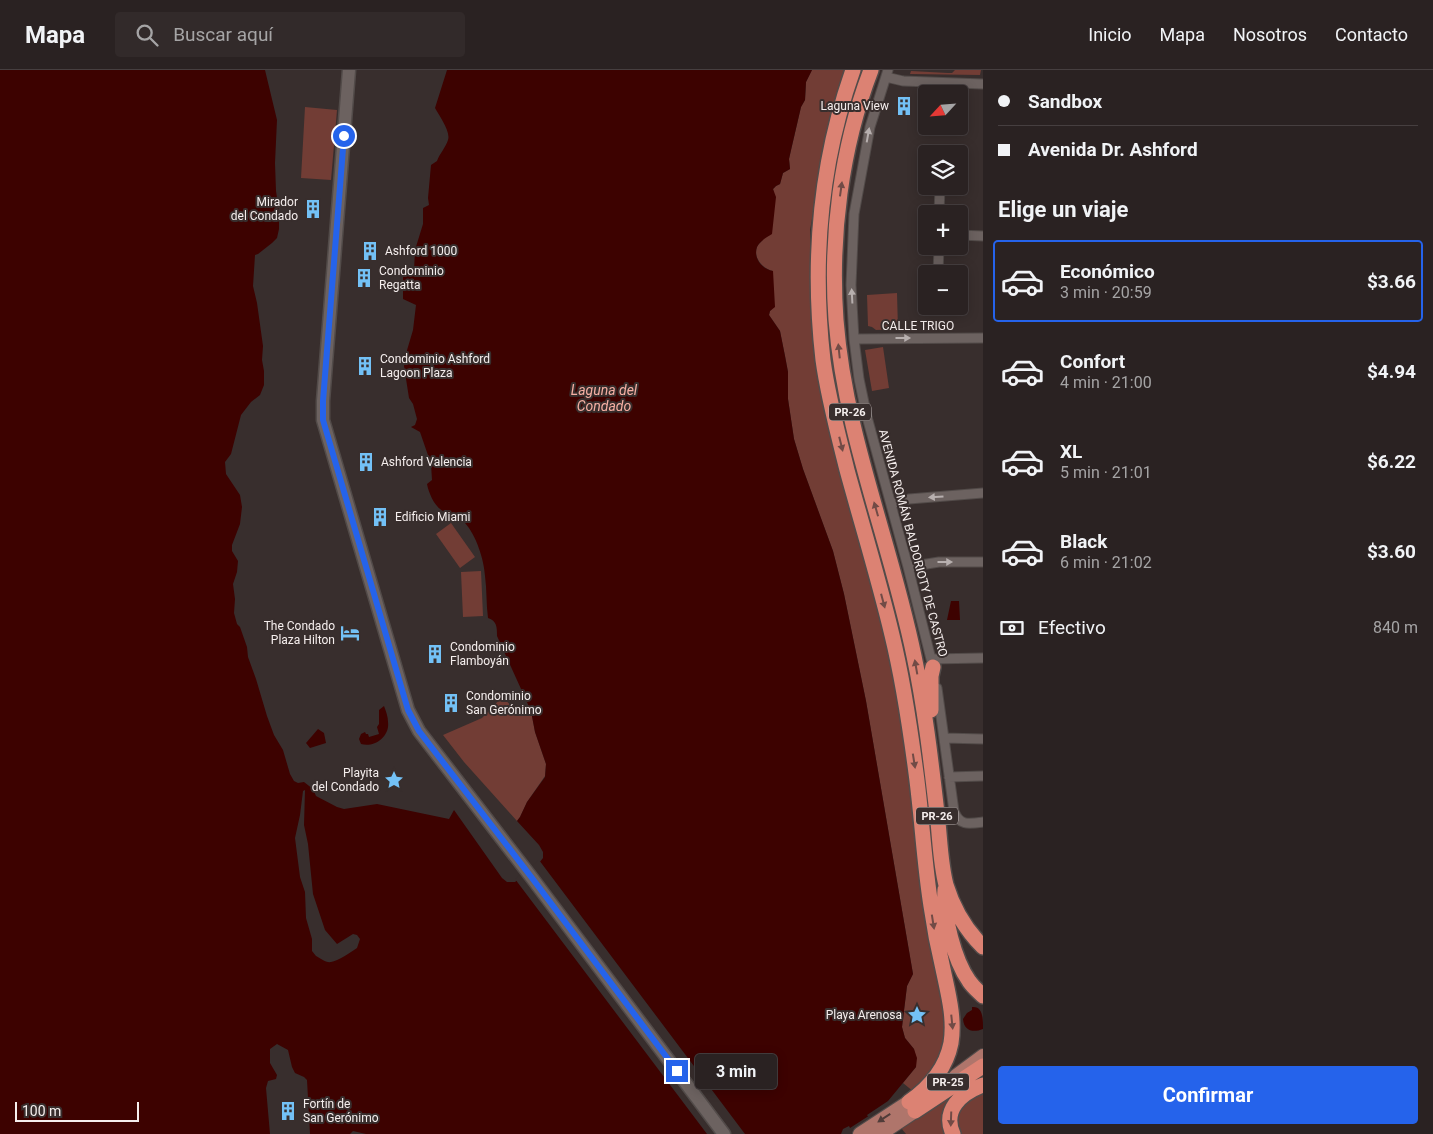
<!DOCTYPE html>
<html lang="es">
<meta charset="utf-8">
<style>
:root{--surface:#2a2222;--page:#322a2a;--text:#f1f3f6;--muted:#a5a4a5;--line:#463f40;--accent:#2563eb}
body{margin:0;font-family:Roboto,sans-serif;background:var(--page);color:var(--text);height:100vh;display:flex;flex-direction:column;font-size:19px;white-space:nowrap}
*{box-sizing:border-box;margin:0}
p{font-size:16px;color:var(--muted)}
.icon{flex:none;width:28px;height:28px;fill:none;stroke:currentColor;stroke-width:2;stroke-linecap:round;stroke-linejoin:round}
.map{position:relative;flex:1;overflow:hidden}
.drawer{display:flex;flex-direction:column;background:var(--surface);width:450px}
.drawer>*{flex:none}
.banner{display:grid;align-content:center;height:110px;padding:0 15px;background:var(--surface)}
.needle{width:32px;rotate:244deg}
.tools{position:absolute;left:918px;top:15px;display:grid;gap:10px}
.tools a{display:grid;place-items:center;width:50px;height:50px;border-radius:5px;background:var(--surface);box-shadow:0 2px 12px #0003,0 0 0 1px var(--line);font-size:25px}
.scale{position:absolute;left:15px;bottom:12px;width:124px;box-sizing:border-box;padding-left:5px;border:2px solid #f5eeed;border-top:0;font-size:14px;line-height:18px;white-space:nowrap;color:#f5eeed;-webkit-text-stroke:4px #382e2d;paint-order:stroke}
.end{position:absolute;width:22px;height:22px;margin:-11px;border:6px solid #2563eb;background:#fff;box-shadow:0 0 0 2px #fff}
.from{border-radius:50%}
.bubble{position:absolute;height:35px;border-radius:5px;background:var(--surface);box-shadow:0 2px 12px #0003,0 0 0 1px var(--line);font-size:16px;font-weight:700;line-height:35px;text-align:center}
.banner b{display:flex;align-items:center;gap:18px;height:48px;font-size:19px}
.banner b+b{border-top:1px solid var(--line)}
.banner i{width:12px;height:12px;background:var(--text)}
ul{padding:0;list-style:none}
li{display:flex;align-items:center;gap:15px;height:82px;margin:0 10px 8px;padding:0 5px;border:2px solid transparent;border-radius:5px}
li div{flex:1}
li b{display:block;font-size:19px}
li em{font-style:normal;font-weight:700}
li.current{border-color:var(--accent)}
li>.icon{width:45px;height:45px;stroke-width:1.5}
h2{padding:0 15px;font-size:22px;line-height:60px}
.pay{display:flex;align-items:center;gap:12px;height:55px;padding:0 15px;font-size:19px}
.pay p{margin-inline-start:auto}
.primary-button{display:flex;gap:10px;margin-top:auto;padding:10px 15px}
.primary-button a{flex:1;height:58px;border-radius:5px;background:var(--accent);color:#fff;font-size:20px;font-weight:700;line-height:58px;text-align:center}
header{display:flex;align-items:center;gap:30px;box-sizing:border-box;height:70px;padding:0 25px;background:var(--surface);border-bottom:1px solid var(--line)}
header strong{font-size:24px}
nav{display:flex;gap:28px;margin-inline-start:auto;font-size:18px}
.search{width:350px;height:45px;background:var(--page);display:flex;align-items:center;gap:12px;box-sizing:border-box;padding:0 18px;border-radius:5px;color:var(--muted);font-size:19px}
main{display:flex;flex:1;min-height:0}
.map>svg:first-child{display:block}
.green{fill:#723d35}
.water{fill:#3d0200;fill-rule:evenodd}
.pier{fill:#382e2d}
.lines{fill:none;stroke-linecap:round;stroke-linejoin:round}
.street-casing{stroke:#524b49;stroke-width:11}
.secondary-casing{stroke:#524b49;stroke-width:15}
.primary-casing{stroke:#524b49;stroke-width:16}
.highway-casing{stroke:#524b49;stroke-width:18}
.street{stroke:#6c6260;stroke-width:9}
.secondary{stroke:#6c6260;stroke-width:12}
.primary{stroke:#af756b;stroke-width:14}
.highway{stroke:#dc8273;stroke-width:15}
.oneway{fill:#b7afae}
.oneway2{fill:#714b46}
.oneway3{fill:#503c39}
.route{stroke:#2563eb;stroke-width:6}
.labels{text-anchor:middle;stroke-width:4;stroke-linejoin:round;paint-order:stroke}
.shield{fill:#382e2d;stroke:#bcb4b3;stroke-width:1}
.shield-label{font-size:11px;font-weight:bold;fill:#f5eeed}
.poi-label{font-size:12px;fill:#f5eeed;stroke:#382e2d;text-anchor:start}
.street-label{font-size:12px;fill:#f5eeed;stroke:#382e2d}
.water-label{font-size:14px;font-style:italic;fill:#f6afa3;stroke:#382e2d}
</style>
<header>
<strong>Mapa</strong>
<div class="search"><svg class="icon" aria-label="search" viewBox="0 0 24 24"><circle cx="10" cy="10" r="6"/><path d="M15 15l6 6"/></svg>Buscar aquí</div>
<nav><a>Inicio</a><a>Mapa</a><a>Nosotros</a><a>Contacto</a></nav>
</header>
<main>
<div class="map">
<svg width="983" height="1064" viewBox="0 0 983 1064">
<rect width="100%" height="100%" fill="#382e2d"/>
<path class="green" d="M 812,0 L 846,0 L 823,87 L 810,160 L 812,224 L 893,592 L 943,923 L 946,956 L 941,988 L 914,1022 L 903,1013 L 916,997 L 914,979 L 905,968 L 902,957 L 907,916 L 913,904 L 866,631 L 844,524 L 833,481 L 803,399 L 794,369 L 788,329 L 788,302 L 785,286 L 780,261 L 769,245 L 770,241 L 772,239 L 773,201 C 763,199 753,188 757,177 C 758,174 763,171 764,167 C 769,156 771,136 774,124 L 773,119 L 776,116 L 780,114 L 783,103 L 790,99 L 789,89 L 801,37 L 805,30 L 806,12 Z
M 955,0 L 981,0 L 980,5 L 910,4 L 911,1 L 948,3 L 952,3 Z
M 305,37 L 337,40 L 331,110 L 301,108 Z
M 897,223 L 898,259 L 876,260 L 872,257 L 868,256 L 867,225 Z
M 883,277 L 889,318 L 872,321 L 865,280 Z
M 451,453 L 475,487 L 460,498 L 436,464 Z
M 481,501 L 483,546 L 463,547 L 461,502 Z
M 502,627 L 522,646 L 531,641 L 535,662 L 546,694 L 545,706 L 527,732 L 520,747 L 517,751 L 464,692 L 443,665 L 482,648 Z
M 961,1019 L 949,1064 L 906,1064 L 901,1058 Z
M 983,1020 L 983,1064 L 960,1064 L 955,1057 L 956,1039 Z"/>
<path class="water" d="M 0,0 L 265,0 L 277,50 L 275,93 L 276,121 L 279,141 L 279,159 L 277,168 L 272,173 L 258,184 L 255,185 L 253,216 L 257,233 L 263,276 L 262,290 L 264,301 L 264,315 L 260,325 L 251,332 L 241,345 L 231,384 L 225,392 L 226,404 L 240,425 L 242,437 L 240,454 L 232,475 L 232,481 L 238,491 L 237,502 L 233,514 L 235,529 L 234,543 L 237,554 L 240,557 L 247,577 L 248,587 L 256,609 L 267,646 L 274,665 L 283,680 L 290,704 L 294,711 L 298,713 L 304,712 L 313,719 L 316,726 L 337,737 L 344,739 L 377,734 L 449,749 L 454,740 L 502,808 L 507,812 L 515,812 L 539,793 L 543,788 L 543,782 L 539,775 L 517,751 L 520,747 L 527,732 L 545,707 L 546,694 L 535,662 L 531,641 L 497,566 C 497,557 497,551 488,548 C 486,534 487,520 485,506 C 484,489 476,465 465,453 C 459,446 452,445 445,442 C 435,438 429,424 427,414 L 432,410 L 431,394 L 420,362 L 411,357 L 415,355 L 417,349 L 413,334 L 409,328 L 404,296 L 405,287 L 413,260 L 416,235 L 403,229 L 403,203 L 411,203 L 414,201 L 415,180 L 423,154 L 423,138 L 429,135 L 428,128 L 431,95 L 437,91 C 440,83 446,77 448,70 C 451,62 439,45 435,38 L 447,0 L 812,0 L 806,12 L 805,30 L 801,37 L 791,80 L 789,89 L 790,99 L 783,103 L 780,114 L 776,116 L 773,119 L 776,127 L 772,164 C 767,167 760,171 757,177 C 753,188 762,199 773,201 L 775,237 L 770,241 L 769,245 L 780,261 L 785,286 L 788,302 L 788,329 L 794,369 L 803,399 L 833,481 L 844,524 L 866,631 L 913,904 L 907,916 L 902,957 L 905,968 L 914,979 L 917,988 L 916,997 L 888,1031 L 867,1045 L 879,1064 L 366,1064 L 353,1061 L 350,1064 L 310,1064 L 307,1010 L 304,1007 L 295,1003 L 292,997 L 288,980 L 277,974 L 270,979 L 270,993 L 277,1005 L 276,1009 L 268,1011 L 266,1018 L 270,1064 L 0,1064 ZM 305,720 L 304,755 L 308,774 L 313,824 L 325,860 L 337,874 L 353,864 L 357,865 L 360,869 L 357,878 C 351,882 338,891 331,892 C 326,893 320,888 316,886 L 312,881 L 312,869 L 306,848 L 305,822 L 300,807 L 295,768 L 300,745 L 303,721 Z
M 951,531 L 959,531 L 960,550 L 947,550 Z
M 384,636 C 386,641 388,647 388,652 C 390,667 374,678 361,674 L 359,669 L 361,664 L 365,662 L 366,664 L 368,664 L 369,667 L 379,664 L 377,657 L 379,654 L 379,640 Z
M 318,659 L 324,663 L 326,673 L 310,678 L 306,673 Z
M 972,937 C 983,936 983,948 983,959 C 973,963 964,961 963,949 L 967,943 L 972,940 Z"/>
<path class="pier" d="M 539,790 L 745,1064 L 707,1064 L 515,809 Z
M 881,1038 L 882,1039 L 871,1046 L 881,1064 L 841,1064 L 843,1059 L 849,1056 L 850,1058 Z"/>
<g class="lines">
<g class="street-casing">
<path id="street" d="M 888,0 L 870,57 L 854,144 L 851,215 L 854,269 L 859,309 L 867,347 L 908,497 L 934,601
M 886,7 L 903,11 L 983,14
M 939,144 L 940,116
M 959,165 L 983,166
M 938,204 L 939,176
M 854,269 L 983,268
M 891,434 L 909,429 L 983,423
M 908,497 L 939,492 L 983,492
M 931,589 L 983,588
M 937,618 L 954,741 C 959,756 969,754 983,752
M 944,668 L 983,669
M 949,707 L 983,706"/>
</g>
<g class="secondary-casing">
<path id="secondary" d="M 349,0 L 323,331 L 323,350 L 408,640 L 419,661 L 532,808 L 724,1064"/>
</g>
<g class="primary-casing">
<path id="primary" d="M 956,1006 L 983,986
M 860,1064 L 909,1032
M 880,1064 L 915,1041 L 920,1033"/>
</g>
<g class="highway-casing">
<path id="highway" d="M 853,0 C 820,93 812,193 823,290 C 828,327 838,364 847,400 C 862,455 879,510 892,565 C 903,610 910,657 916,703 C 922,747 924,792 931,836 C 934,857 938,878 943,899 C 948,923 955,948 951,973 C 946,998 929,1018 909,1032
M 871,0 C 841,78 830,167 836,250 C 845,366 891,473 914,586 C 925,638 931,691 937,743 C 940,767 940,792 946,815 C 953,838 966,860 983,877
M 931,640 L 931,606 L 933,597
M 945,820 C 943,846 954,890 969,911 C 973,917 978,921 983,926
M 915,1041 L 983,996
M 953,1064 C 942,1040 961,1023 983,1015"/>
</g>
<use href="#street" class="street"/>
<use href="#secondary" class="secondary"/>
<use href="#primary" class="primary"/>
<use href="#highway" class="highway"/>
</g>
<defs><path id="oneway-solid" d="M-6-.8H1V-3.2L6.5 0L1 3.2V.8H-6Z" transform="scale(1.25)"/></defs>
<g class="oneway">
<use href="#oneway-solid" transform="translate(868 65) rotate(-80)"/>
<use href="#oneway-solid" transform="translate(852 226) rotate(-93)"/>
<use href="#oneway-solid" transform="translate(903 268)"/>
<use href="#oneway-solid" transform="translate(936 427) rotate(176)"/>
<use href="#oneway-solid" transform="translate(945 492)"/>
</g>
<g class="oneway2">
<use href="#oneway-solid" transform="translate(841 119) rotate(-82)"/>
<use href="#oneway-solid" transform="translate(839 281) rotate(-96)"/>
<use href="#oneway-solid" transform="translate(841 374) rotate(76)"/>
<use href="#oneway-solid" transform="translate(876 439) rotate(-106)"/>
<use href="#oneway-solid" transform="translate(883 531) rotate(75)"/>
<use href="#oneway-solid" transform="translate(916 597) rotate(-100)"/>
<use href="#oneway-solid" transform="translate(914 691) rotate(81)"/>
<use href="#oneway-solid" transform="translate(933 852) rotate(81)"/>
<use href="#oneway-solid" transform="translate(952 952) rotate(84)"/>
<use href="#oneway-solid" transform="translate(951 1049) rotate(92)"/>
</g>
<use class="oneway3" href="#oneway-solid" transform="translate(884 1048) rotate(147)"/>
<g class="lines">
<path class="route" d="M 344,66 L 323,331 L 323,350 L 408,640 L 419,661 L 532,808 L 677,1001"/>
</g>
<defs>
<g id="building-bare" transform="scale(1.5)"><path d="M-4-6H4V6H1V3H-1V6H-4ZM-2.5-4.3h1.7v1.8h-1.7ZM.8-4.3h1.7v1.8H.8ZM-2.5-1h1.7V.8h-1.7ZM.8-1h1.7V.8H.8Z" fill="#73c1f6" stroke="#382e2d" stroke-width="2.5" paint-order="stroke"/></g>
<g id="hotel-bare" transform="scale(1.5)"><path d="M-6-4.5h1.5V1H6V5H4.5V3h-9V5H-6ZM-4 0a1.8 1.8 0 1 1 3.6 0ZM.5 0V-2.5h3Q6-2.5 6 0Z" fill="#73c1f6" stroke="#382e2d" stroke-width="2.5" paint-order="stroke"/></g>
<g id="sight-bare" transform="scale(1.5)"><path d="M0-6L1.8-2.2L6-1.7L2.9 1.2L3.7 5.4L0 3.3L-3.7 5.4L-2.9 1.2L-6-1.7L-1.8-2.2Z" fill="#73c1f6" stroke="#382e2d" stroke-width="2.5" paint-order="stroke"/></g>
</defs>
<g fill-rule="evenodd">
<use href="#building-bare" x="904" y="36"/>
<use href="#building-bare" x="313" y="139"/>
<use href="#building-bare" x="370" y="181"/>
<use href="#building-bare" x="364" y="208"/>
<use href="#building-bare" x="365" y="296"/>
<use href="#building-bare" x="366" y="392"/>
<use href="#building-bare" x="380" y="447"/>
<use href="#hotel-bare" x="350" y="563"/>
<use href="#building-bare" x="435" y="584"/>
<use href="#building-bare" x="451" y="633"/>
<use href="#sight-bare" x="394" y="710"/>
<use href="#sight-bare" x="917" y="945"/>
<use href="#building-bare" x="288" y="1041"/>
</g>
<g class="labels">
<g class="shield">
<rect x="829" y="333.5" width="42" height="17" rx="4"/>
<rect x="916" y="737.5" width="42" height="17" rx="4"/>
<rect x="927" y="1003.5" width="42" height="17" rx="4"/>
</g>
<g class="shield-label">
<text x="850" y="346">PR-26</text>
<text x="937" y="750">PR-26</text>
<text x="948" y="1016">PR-25</text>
</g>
<g class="poi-label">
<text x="889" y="40" text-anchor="end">Laguna View</text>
<text x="298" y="136" text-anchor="end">Mirador<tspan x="298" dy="14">del Condado</tspan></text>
<text x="385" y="185">Ashford 1000</text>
<text x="379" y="205">Condominio<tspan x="379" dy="14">Regatta</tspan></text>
<text x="380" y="293">Condominio Ashford<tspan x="380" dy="14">Lagoon Plaza</tspan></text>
<text x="381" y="396">Ashford Valencia</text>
<text x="395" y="451">Edificio Miami</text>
<text x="335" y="560" text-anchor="end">The Condado<tspan x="335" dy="14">Plaza Hilton</tspan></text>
<text x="450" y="581">Condominio<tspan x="450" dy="14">Flamboyán</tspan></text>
<text x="466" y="630">Condominio<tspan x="466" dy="14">San Gerónimo</tspan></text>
<text x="379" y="707" text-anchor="end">Playita<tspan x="379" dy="14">del Condado</tspan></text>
<text x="902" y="949" text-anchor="end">Playa Arenosa</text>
<text x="303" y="1038">Fortín de<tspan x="303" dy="14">San Gerónimo</tspan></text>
</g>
<g class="street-label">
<text x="918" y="260">CALLE TRIGO</text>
<text transform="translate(913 473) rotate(75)" y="4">AVENIDA ROMÁN BALDORIOTY DE CASTRO</text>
</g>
<g class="water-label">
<text x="604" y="325">Laguna del<tspan x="604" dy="16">Condado</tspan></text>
</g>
</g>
</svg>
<div class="tools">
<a><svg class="needle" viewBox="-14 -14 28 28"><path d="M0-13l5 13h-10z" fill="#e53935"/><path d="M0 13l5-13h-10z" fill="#a5a4a5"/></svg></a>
<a><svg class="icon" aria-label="layers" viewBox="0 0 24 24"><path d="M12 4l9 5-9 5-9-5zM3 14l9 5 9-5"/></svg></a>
<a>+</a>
<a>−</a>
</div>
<div class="scale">100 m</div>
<i class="end from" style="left:344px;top:66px"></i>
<i class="end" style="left:677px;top:1001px"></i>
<div class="bubble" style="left:695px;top:984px;width:82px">3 min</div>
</div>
<section class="drawer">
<div class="banner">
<b><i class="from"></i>Sandbox</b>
<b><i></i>Avenida Dr. Ashford</b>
</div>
<h2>Elige un viaje</h2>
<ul>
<li class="current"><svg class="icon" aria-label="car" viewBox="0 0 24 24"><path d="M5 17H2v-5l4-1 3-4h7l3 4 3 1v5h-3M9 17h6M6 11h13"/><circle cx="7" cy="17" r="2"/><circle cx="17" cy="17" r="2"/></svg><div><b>Económico</b><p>3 min · 20:59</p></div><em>$3.66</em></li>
<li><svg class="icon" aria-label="car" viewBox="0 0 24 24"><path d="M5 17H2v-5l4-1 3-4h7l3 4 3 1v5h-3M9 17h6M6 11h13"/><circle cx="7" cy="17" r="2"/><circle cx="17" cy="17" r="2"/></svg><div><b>Confort</b><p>4 min · 21:00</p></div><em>$4.94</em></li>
<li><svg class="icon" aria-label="car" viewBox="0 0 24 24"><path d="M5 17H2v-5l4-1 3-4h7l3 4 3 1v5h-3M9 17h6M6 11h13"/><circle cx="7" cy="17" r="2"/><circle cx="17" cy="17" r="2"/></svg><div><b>XL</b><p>5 min · 21:01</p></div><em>$6.22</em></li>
<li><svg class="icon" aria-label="car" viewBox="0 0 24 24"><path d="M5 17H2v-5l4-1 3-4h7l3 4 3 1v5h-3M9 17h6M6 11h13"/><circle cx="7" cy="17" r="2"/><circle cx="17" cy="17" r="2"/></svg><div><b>Black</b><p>6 min · 21:02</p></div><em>$3.60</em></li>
</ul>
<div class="pay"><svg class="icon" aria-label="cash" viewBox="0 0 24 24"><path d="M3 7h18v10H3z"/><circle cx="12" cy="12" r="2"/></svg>Efectivo<p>840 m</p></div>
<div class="primary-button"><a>Confirmar</a></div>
</section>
</main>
